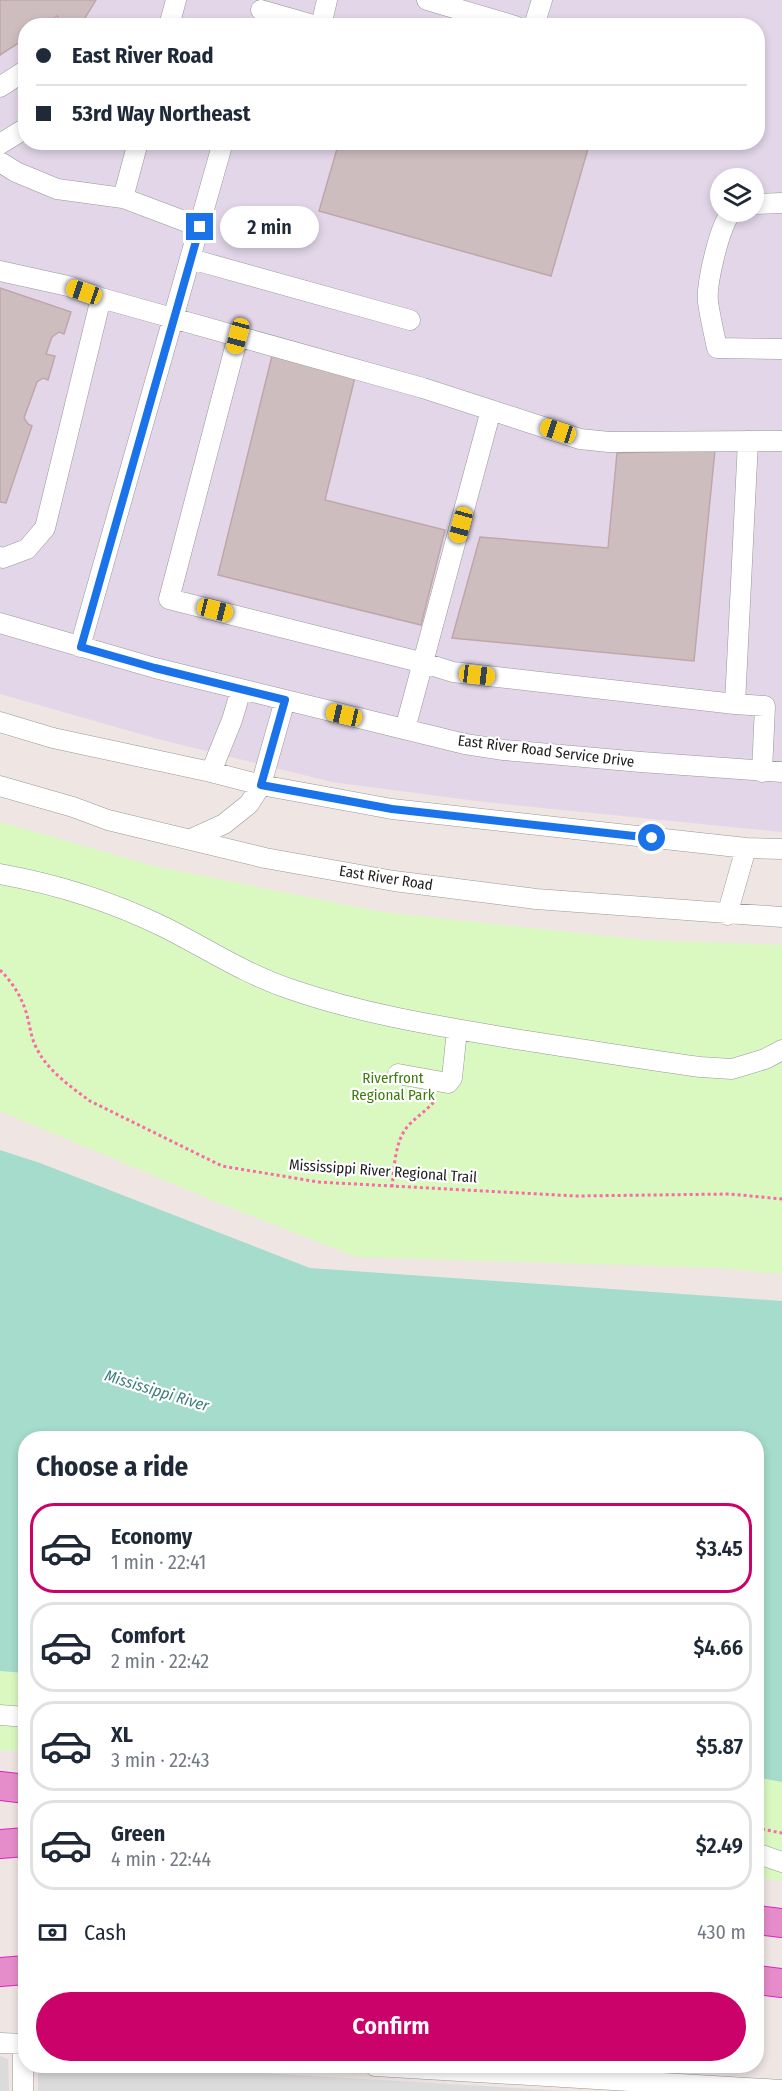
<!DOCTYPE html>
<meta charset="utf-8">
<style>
:root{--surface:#fff;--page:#f6f6f7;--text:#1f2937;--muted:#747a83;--line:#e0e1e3;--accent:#ca026a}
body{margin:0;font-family:"Fira Sans Condensed",sans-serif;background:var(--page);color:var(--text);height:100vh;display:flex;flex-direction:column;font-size:22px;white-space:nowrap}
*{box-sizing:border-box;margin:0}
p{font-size:20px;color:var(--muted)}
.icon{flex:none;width:33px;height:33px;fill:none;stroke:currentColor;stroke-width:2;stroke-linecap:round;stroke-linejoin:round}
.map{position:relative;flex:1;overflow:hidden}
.sheet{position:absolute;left:18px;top:1431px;width:746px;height:642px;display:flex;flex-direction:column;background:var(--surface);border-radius:24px;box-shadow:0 3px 9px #0003}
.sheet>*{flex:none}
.top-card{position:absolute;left:18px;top:18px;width:747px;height:132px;border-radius:24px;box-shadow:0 3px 9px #0003;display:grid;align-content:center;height:132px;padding:0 18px;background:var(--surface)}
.tools{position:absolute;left:710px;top:168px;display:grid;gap:12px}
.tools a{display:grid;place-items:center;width:54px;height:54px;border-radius:50%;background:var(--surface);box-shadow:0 3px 9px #0003;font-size:30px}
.end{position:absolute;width:27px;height:27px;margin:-14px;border:8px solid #1a73e8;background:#fff;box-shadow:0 0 0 3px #fff}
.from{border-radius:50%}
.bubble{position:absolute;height:42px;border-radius:21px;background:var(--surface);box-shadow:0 3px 9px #0003;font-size:20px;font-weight:600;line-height:42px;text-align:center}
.car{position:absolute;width:18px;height:36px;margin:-18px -9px;border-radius:8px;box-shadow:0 0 4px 2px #0007;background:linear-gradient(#f5c518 24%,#345 0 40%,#f5c518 0 76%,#345 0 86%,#f5c518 0)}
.top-card b{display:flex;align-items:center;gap:21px;height:57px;font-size:22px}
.top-card b+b{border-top:2px solid var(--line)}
.top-card i{width:15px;height:15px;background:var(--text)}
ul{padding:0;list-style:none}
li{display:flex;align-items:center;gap:18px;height:90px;margin:0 12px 9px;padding:0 6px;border:3px solid var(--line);border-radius:24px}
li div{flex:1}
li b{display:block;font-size:22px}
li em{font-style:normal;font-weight:600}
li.selected{border-color:var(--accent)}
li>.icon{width:54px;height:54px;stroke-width:1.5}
h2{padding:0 18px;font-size:27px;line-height:72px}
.pay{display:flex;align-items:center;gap:15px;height:66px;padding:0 18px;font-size:22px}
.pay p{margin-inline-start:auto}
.button{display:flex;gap:12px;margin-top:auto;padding:12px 18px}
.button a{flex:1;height:69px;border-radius:36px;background:var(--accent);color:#fff;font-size:24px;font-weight:600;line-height:69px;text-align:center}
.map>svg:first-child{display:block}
.residential{fill:#dcdbdb}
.industrial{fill:#e2d6e8;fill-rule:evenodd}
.park{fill:#daf9c1}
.water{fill:#a5dccc}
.building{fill:#cebdbf;stroke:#c0a6a9;stroke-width:1.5}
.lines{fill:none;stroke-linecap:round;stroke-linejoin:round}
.minor-casing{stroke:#989898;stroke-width:21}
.highway-casing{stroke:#d825c0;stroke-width:30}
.path{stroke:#f96ba6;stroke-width:3;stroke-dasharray:3 3;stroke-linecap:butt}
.minor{stroke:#fff;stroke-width:20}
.highway{stroke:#e68ccb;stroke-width:28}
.route{stroke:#1a73e8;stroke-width:8}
.labels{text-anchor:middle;stroke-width:4.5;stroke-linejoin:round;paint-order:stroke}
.street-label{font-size:15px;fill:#1e1e1e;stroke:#fff}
.park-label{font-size:15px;fill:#3d7c0c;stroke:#fff}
.water-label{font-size:16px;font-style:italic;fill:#3a7e7d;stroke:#fff}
</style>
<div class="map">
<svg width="782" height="2091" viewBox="0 0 782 2091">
<rect width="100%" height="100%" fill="#efe6e4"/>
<path class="residential" d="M 0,2056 L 8,2059 L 9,2091 L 0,2091 Z
M 38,2066 L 144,2066 L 568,2091 L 38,2091 Z"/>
<path class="industrial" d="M 0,0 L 782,0 L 782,832 L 484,802 L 332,782 L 158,739 L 0,694 ZM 26,26 L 758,26 L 758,142 L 26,142 ZM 720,178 L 753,178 L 753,212 L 720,212 Z"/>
<path class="park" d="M 0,822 L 154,866 L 382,912 L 645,940 L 782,945 L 782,1274 L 722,1268 L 357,1257 L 221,1204 L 0,1111 Z
M 0,1671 L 25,1673 L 25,1751 L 0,1750 Z
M 756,1777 L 782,1782 L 782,1881 L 756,1877 Z"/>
<path class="water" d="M 0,1150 L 40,1163 L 310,1268 L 782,1301 L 782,1782 L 756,1777 L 756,1438 L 26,1438 L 25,1673 L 0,1671 Z"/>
<path class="building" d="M 0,0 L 96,0 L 80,26 L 64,26 L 57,16 L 43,26 L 26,26 L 26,38 L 0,55 Z
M 339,142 L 590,142 L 551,276 L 319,211 Z
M 0,288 L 71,312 L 64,334 L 59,332 L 52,337 L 46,354 L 55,356 L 48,380 L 43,378 L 37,382 L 24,418 L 28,424 L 32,426 L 6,503 L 0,502 Z
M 272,356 L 355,377 L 325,500 L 445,530 L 421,625 L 218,575 Z
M 715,450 L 694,661 L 452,638 L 480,537 L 608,548 L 617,453 Z"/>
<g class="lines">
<g class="minor-casing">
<path id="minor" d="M 427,0 L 515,26
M 261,10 L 317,26
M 169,26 L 176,0
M 321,26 L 327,0
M 534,26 L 542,0
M 0,87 L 26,70
M 0,144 L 26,128
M 0,162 L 16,172 L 57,189 L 123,198 L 200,227
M 123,198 L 138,142
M 753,204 L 782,203
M 732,212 C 720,222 706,285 708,302 C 710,317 714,333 717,348 L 782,349
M 191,259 L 410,320
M 0,271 L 68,286 L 101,298 L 423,388 L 580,439 L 609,442 L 782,441
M 238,336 L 169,599 L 424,663 L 453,672 L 735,704
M 748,441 L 735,704 L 765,706 L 762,772
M 0,557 L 3,558 L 27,549 L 45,528 L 101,298
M 0,623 L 155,668 L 465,744 L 504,750 L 641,762 L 782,772
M 80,647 L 223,142
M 0,722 L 53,738 L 211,772 L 261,785 L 392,809 L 746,848 L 782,849
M 405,729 L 491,410
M 211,772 L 232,720 L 241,690
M 0,786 L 73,807 L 108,820 L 265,858 L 394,881 L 536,899 L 782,917
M 191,839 L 224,824 L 249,804 L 261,785 L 285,700
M 0,874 C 56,884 113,902 164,927 C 206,948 245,974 290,989 C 365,1015 443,1027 521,1040 C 581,1049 640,1059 700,1067 L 732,1069 L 765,1059 L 782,1050
M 727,915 L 746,848
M 398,1074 L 448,1083 L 452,1078 L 457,1030
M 0,1715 L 26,1717
M 756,1853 L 782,1862
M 0,2043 L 26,2044
M 23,2044 L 23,2091
M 375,2066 L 782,2090"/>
</g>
<g class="highway-casing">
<path id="highway" d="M 0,1786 L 26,1789
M 0,1844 L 26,1842
M 756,1920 L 782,1923
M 0,1972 L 26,1970
M 756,1980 L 782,1983"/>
</g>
<path class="path" d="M 0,970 C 11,981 20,994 25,1009 C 30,1022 30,1037 37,1049 C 48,1071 71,1087 90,1101 L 222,1166 L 318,1182 L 576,1196 L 730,1194 L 782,1199
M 392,1187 C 394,1169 395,1140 408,1126 C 417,1116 428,1110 436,1099
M 756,1828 L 782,1833"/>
<use href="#minor" class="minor"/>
<use href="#highway" class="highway"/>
</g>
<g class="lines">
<path class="route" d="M 200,227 L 81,647 L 155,668 L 285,700 L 261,785 L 392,809 L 652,838"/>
</g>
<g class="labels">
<g class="street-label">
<text transform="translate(546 751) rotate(7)" y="5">East River Road Service Drive</text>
<text transform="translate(386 878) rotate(9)" y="5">East River Road</text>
<text transform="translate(383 1171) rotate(4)" y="5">Mississippi River Regional Trail</text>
</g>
<g class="park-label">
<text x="393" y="1083">Riverfront<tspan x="393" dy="17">Regional Park</tspan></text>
</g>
<g class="water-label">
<text transform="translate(157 1390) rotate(17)" y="6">Mississippi River</text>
</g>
</g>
</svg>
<div class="tools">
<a><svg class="icon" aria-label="layers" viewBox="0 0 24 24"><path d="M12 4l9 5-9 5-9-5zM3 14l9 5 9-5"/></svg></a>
</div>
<i class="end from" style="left:652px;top:838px"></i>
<i class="end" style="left:200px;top:227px"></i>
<div class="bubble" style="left:220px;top:206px;width:99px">2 min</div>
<i class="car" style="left:84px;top:292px;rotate:289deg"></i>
<i class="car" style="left:238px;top:336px;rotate:195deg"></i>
<i class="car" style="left:558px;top:431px;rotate:288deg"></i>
<i class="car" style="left:461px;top:525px;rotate:195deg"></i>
<i class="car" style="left:215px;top:610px;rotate:104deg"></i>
<i class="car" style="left:477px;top:675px;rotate:97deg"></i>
<i class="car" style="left:344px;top:715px;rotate:283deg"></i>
<div class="top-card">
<b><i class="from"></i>East River Road</b>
<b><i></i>53rd Way Northeast</b>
</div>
<section class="sheet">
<h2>Choose a ride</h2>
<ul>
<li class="selected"><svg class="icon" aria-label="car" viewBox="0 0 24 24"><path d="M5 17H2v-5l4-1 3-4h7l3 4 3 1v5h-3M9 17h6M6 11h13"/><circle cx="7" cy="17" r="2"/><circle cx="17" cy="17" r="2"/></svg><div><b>Economy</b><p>1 min · 22:41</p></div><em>$3.45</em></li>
<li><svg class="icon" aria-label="car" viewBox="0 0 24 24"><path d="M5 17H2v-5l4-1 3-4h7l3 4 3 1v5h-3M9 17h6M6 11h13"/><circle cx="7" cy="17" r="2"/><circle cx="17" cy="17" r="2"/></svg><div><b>Comfort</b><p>2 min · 22:42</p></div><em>$4.66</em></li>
<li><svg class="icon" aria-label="car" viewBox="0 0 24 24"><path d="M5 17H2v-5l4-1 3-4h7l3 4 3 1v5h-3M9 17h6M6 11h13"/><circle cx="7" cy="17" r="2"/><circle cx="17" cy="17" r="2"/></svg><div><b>XL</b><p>3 min · 22:43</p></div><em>$5.87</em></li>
<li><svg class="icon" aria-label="car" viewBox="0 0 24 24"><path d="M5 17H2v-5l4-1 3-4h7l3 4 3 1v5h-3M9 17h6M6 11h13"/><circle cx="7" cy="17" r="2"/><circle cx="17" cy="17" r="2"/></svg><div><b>Green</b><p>4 min · 22:44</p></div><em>$2.49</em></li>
</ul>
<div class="pay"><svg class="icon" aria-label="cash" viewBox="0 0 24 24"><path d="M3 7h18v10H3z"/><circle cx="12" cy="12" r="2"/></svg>Cash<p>430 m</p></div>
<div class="button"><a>Confirm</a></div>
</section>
</div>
